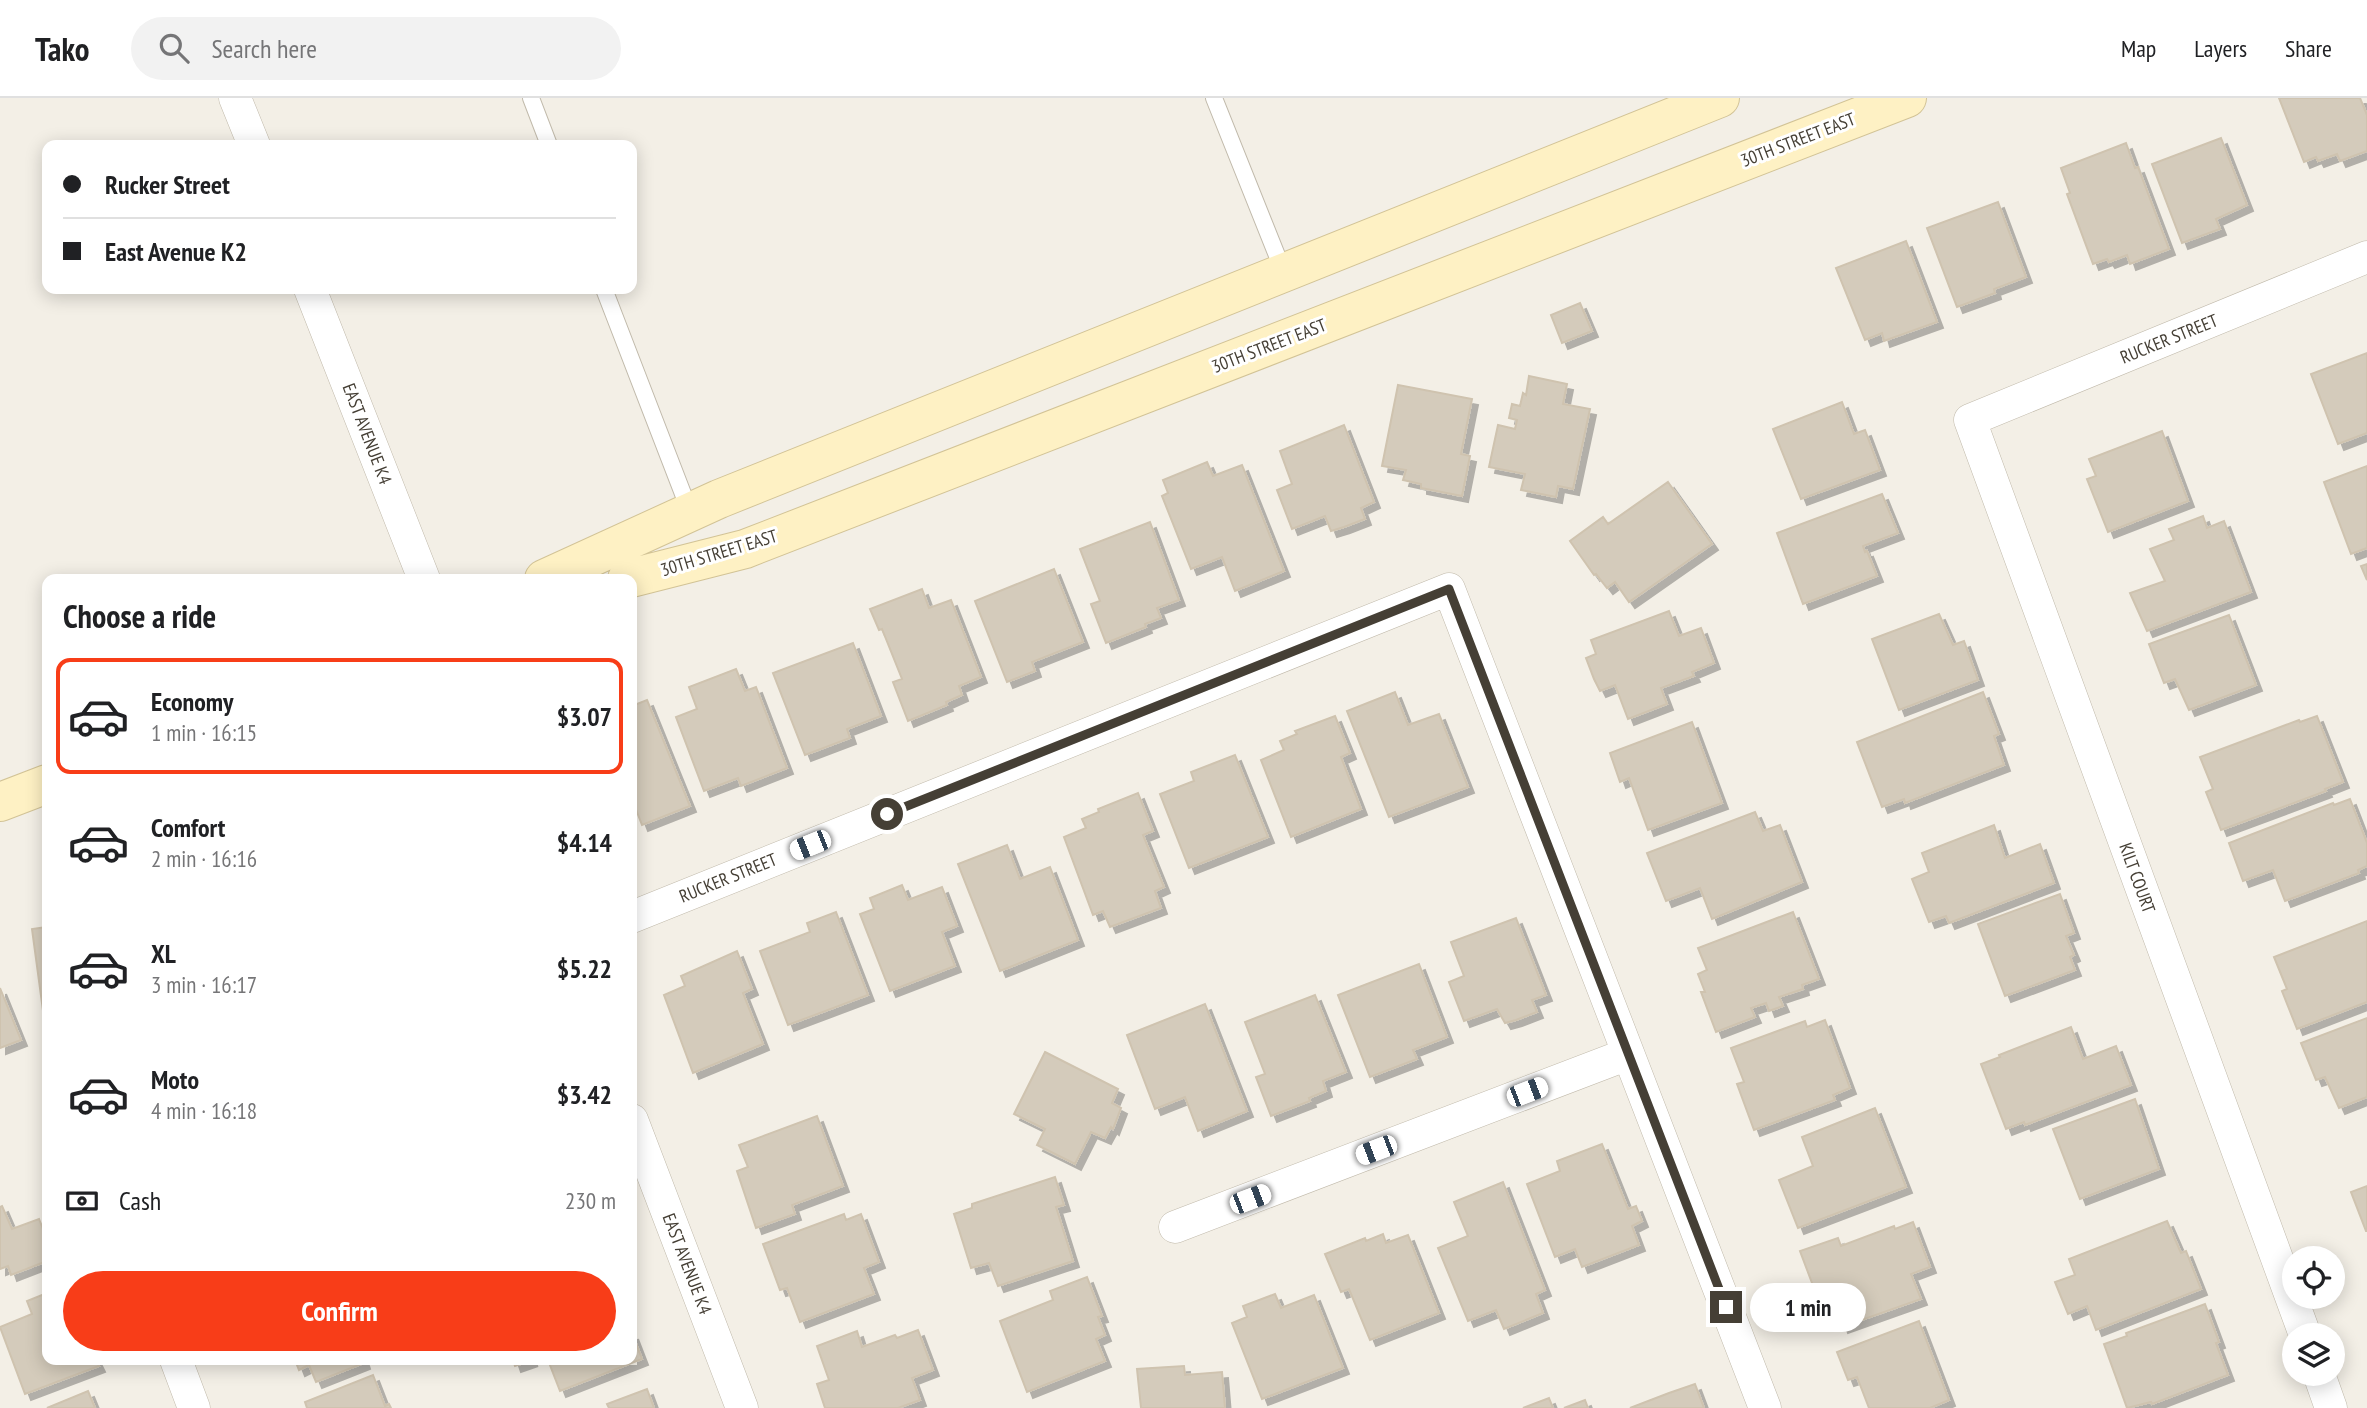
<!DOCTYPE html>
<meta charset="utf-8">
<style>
:root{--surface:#fff;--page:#f2f2f2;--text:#202124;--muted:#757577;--line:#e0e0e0;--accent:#f83d18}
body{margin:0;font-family:"PT Sans Narrow",sans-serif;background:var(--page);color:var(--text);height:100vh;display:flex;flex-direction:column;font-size:26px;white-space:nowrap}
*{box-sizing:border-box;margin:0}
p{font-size:23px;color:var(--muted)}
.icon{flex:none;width:38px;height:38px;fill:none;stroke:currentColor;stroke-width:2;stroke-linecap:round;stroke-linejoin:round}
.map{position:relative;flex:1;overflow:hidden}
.drawer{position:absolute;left:42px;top:476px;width:595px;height:791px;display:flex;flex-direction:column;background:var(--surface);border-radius:14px;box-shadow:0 4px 18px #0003}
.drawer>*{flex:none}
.top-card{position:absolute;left:42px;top:42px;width:595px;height:154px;border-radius:14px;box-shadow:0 4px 18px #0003;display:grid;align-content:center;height:154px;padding:0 21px;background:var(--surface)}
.controls{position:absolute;left:2282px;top:1148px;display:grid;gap:14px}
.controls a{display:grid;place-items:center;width:63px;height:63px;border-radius:50%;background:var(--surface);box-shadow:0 4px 18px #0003;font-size:35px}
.end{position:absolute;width:32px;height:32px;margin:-16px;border:9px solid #453f35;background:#fff;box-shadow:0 0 0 4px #fff}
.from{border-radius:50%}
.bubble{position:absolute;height:49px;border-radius:24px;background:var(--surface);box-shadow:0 4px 18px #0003;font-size:23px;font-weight:800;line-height:49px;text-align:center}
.car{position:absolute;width:21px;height:42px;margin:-21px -10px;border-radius:9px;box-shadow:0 0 5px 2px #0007;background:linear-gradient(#fff 24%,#345 0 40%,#fff 0 76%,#345 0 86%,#fff 0)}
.top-card b{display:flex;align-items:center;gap:24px;height:66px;font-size:26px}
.top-card b+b{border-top:2px solid var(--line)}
.top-card i{width:18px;height:18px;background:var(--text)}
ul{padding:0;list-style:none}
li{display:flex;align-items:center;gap:21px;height:116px;margin:0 14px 10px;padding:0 7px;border:4px solid transparent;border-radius:14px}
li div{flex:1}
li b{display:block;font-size:26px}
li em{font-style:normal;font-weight:800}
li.current{border-color:var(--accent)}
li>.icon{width:63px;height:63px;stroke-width:1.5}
h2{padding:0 21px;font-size:32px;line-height:84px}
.pay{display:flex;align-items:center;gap:18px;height:77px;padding:0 21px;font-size:26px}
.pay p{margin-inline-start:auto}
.cta{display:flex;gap:14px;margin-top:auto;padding:14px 21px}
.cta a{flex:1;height:80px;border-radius:42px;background:var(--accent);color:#fff;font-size:28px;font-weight:800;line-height:80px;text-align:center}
header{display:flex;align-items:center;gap:42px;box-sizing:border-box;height:98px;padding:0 35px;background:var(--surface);border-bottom:2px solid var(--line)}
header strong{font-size:33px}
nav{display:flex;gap:38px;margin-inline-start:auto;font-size:24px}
.search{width:490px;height:63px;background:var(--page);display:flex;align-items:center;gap:18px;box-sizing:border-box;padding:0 24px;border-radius:38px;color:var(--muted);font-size:26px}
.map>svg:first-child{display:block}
.building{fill:#d4cbbb;stroke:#cfc3af;stroke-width:2;filter:url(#shadow)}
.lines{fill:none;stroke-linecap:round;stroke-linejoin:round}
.lane-casing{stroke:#c1baab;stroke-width:18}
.street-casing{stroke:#c1baab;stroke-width:33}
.secondary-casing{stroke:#d2c396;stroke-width:40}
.lane{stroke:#fff;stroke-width:16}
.street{stroke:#fff;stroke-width:32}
.secondary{stroke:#fef1c4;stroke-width:38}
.route{stroke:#453f35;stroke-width:9}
.labels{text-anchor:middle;stroke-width:6;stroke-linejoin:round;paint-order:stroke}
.street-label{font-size:18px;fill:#453f35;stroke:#fff}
</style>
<header>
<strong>Tako</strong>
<div class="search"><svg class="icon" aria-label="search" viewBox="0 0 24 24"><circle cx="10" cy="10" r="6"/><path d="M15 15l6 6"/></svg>Search here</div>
<nav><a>Map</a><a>Layers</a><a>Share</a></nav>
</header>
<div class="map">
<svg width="2367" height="1310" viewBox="0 0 2367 1310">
<defs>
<filter id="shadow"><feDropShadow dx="6" dy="6" stdDeviation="0" flood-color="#0004"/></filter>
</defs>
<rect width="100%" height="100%" fill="#f3efe6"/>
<path class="building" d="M 2279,0 L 2360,0 L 2367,17 L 2367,53 L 2340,63 L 2337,56 L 2318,63 L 2316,59 L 2304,64 Z
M 2221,40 L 2247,107 L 2216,121 L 2220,131 L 2182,145 L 2152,66 Z
M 2126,45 L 2135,70 L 2138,69 L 2169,151 L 2130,166 L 2127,157 L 2109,164 L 2107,161 L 2093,166 L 2067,96 L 2070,95 L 2061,70 Z
M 1998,104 L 2026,179 L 1994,191 L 1995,195 L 1957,209 L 1927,130 Z
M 1906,143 L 1937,224 L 1884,243 L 1882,235 L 1865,242 L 1836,170 Z
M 1580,205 L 1592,233 L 1562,245 L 1551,217 Z
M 2367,255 L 2367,335 L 2338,346 L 2311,276 Z
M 1529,278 L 1567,286 L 1563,306 L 1590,311 L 1573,391 L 1558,388 L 1556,399 L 1521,392 L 1525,376 L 1489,369 L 1498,327 L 1515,331 L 1517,322 L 1509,320 L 1512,306 L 1520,308 L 1523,295 L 1526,297 Z
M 1398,287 L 1472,301 L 1461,356 L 1470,358 L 1462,398 L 1421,390 L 1421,386 L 1403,382 L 1406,372 L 1382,368 Z
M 1842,304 L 1854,336 L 1865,332 L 1880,372 L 1801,401 L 1773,331 Z
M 1344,327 L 1374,404 L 1361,410 L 1365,421 L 1344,429 L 1331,433 L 1325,418 L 1292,431 L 1277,392 L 1292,386 L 1280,353 Z
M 2162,333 L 2188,403 L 2108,434 L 2087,381 L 2096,378 L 2089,361 Z
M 1207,364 L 1213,378 L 1242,367 L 1284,473 L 1235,493 L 1222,459 L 1191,471 L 1162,398 L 1168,395 L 1163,382 Z
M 2367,368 L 2367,450 L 2351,456 L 2324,384 Z
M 1668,384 L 1712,446 L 1629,504 L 1615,484 L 1607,490 L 1596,476 L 1594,477 L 1570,443 L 1603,419 L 1608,426 Z
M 1882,396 L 1898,435 L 1863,448 L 1865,454 L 1867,453 L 1877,478 L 1803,506 L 1777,435 Z
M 2203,418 L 2207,430 L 2224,423 L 2251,494 L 2147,533 L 2130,495 L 2165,483 L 2150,451 L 2174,442 L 2169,431 Z
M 1150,424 L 1179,502 L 1157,510 L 1161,520 L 1145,526 L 1146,529 L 1106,545 L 1091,506 L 1100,503 L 1080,451 Z
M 2367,466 L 2367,482 L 2361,468 Z
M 1054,471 L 1083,544 L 1032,564 L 1035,573 L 1007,584 L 975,503 Z
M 922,491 L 929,510 L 951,502 L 981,579 L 959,588 L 962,597 L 946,604 L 947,607 L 908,623 L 893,584 L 902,581 L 882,531 L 879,532 L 870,511 Z
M 1669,513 L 1679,538 L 1701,530 L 1714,565 L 1692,574 L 1694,578 L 1661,590 L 1667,606 L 1628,621 L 1615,587 L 1600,593 L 1594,581 L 1586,560 L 1596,556 L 1591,542 Z
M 1939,516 L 1953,547 L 1964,543 L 1978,582 L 1899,612 L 1872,541 Z
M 2229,517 L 2256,587 L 2189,612 L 2175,581 L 2164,585 L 2149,546 Z
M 853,545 L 881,618 L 847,631 L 850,640 L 805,657 L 773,575 Z
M 736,571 L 745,593 L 756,589 L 787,670 L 741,688 L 738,680 L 704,693 L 676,619 L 697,611 L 689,589 Z
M 1395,594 L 1408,627 L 1439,616 L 1468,689 L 1389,719 L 1347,613 Z
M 1983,594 L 1999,636 L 1994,638 L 2004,667 L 1905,705 L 1904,701 L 1882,709 L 1857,644 Z
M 647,602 L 690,708 L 642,727 L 632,701 L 632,608 Z
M 1335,618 L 1350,655 L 1341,659 L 1361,711 L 1291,739 L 1261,662 L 1284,652 L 1280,643 L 1297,636 L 1295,633 Z
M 2317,618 L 2343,684 L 2325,691 L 2326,693 L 2221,732 L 2206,694 L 2213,691 L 2200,659 L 2299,622 L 2300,624 Z
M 1692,624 L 1722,705 L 1648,732 L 1629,680 L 1620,684 L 1610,655 Z
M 1235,657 L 1268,739 L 1189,770 L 1160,696 L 1194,683 L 1191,674 Z
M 1138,695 L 1153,733 L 1143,737 L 1164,789 L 1155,793 L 1161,810 L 1110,829 L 1103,813 L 1093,817 L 1064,739 L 1086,730 L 1082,721 L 1099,714 L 1098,711 Z
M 2350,701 L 2367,745 L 2367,768 L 2358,772 L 2359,775 L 2285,803 L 2273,772 L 2243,783 L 2229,745 L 2333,705 L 2334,707 Z
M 1755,714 L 1763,733 L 1780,727 L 1802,784 L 1712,821 L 1700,790 L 1666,803 L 1647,755 Z
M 1994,727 L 2005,760 L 2040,746 L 2054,785 L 1949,825 L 1946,818 L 1929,824 L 1912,781 L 1929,774 L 1922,755 Z
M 1007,747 L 1020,781 L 1050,769 L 1078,842 L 1000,873 L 958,766 Z
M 902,787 L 908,802 L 942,789 L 957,828 L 942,834 L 955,868 L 890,893 L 860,816 L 874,811 L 870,800 Z
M 2060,796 L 2074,835 L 2066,838 L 2074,857 L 2070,859 L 2075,872 L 2005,898 L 1978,826 Z
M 836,814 L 868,897 L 788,927 L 760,853 L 810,834 L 807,825 Z
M 1793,814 L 1819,881 L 1802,887 L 1803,891 L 1779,899 L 1783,908 L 1769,913 L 1766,905 L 1751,910 L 1755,919 L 1716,934 L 1701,894 L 1705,894 L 1698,876 L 1707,872 L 1698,850 Z
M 1516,820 L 1546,897 L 1532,902 L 1537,914 L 1516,922 L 1505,925 L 1497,911 L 1464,923 L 1449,884 L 1464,878 L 1451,844 Z
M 2367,823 L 2367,904 L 2297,931 L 2282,893 L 2287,891 L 2274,859 Z
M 47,829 L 47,919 L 44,920 L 32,831 Z
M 737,853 L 752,891 L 743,895 L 763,946 L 693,975 L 664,897 L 685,888 L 681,878 Z
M 1419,866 L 1447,939 L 1413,952 L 1417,961 L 1370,979 L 1338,897 Z
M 0,890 L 21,942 L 0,950 Z
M 1315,897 L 1346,974 L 1323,983 L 1326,993 L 1309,1000 L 1310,1003 L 1271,1018 L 1256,979 L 1265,976 L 1245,924 Z
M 1205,906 L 1247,1013 L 1198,1033 L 1185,999 L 1155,1011 L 1127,937 Z
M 2367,920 L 2367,999 L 2339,1010 L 2325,979 L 2316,982 L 2301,945 Z
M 1825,922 L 1850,990 L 1833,997 L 1835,1002 L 1754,1032 L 1737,986 L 1744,984 L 1731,950 L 1805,923 L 1807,929 Z
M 2071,929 L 2083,961 L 2116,948 L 2131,987 L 2025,1027 L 2024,1024 L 2006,1031 L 1981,966 L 2000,959 L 1999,957 Z
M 1045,954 L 1118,991 L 1112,1005 L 1121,1010 L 1113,1031 L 1111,1029 L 1105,1040 L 1091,1034 L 1075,1066 L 1037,1047 L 1045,1031 L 1014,1016 Z
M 2135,1001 L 2159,1071 L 2080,1101 L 2053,1031 Z
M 1875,1010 L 1906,1089 L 1798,1130 L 1779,1082 L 1813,1068 L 1802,1039 Z
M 817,1018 L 843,1088 L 792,1107 L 795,1116 L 756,1130 L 737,1073 L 748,1069 L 739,1047 Z
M 1602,1046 L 1628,1111 L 1636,1108 L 1642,1123 L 1632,1128 L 1639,1147 L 1582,1169 L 1575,1151 L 1555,1159 L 1527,1086 L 1560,1073 L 1557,1063 Z
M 1055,1079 L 1064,1107 L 1056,1109 L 1073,1163 L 998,1188 L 989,1165 L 971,1170 L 954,1116 L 972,1110 L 972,1106 Z
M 1503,1084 L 1545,1192 L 1536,1196 L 1543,1215 L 1504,1231 L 1496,1212 L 1468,1223 L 1438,1150 L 1468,1138 L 1454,1104 Z
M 2367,1088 L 2367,1133 L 2366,1133 L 2351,1094 Z
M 2,1108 L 12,1131 L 39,1121 L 47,1141 L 47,1163 L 11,1177 L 8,1168 L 0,1171 L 0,1109 Z
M 844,1116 L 846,1122 L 861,1116 L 879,1164 L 864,1170 L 874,1196 L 800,1224 L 787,1190 L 780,1192 L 763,1146 Z
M 2167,1123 L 2181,1155 L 2186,1153 L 2201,1191 L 2096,1232 L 2087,1208 L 2068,1216 L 2055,1184 L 2075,1177 L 2069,1161 Z
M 1913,1124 L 1930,1169 L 1911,1176 L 1921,1201 L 1842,1229 L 1834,1206 L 1824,1209 L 1818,1192 L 1815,1193 L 1800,1153 L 1838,1140 L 1841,1148 L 1894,1128 L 1895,1131 Z
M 1383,1136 L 1386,1145 L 1408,1137 L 1439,1215 L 1370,1242 L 1349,1191 L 1341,1194 L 1325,1156 L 1365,1140 L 1366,1143 Z
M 1087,1179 L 1102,1218 L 1098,1219 L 1105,1237 L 1096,1241 L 1105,1263 L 1027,1294 L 1000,1223 L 1053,1202 L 1050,1193 Z
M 47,1195 L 47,1262 L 96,1262 L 99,1268 L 25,1296 L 0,1229 L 32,1216 L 27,1203 Z
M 1275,1196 L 1281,1210 L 1314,1197 L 1343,1270 L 1262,1301 L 1232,1225 L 1247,1219 L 1243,1208 Z
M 2205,1206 L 2219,1244 L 2216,1245 L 2228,1277 L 2152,1306 L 2151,1304 L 2127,1310 L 2104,1246 L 2127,1238 L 2126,1235 Z
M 1919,1223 L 1949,1302 L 1930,1310 L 1869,1310 L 1857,1279 L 1848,1282 L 1837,1254 Z
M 918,1232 L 933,1272 L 912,1280 L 920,1302 L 898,1310 L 825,1310 L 817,1286 L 829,1282 L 817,1248 L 857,1233 L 862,1249 L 895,1237 L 897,1240 Z
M 632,1235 L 642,1261 L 560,1293 L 548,1262 L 632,1262 Z
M 295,1262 L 363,1262 L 364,1265 L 316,1284 L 309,1267 L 299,1272 Z
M 513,1262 L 532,1262 L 515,1268 Z
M 1184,1268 L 1185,1277 L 1222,1274 L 1225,1310 L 1141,1310 L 1137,1271 Z
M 373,1277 L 385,1308 L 389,1306 L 391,1310 L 307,1310 L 305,1304 Z
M 1695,1286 L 1704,1310 L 1630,1310 L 1669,1295 Z
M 647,1291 L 654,1310 L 609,1310 L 607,1306 Z
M 88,1293 L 95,1310 L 47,1310 Z
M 1549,1300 L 1553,1310 L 1523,1310 Z
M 1585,1302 L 1588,1310 L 1564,1310 Z"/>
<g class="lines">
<g class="lane-casing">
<path id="lane" d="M 531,0 L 549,47
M 1214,0 L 1284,175
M 604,191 L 690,414"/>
</g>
<g class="street-casing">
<path id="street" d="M 235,0 L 254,47
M 310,191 L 424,481
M 632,819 L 1449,491 L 1765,1310
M 632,1022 L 742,1310
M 1175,1129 L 1628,956
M 2305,1237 L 1970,322 L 2367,159
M 176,1262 L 194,1310
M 2319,1276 L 2331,1310"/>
</g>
<g class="secondary-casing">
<path id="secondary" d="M 544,481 L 719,401 L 1720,0
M 627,481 L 745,451 L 1907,0
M 0,704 L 47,686"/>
</g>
<use href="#lane" class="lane"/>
<use href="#street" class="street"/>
<use href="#secondary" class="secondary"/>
</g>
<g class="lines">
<path class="route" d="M 887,716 L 1449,491 L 1726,1209"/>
</g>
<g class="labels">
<g class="street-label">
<text transform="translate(1798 42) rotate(-21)" y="6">30TH STREET EAST</text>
<text transform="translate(2169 241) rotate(-22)" y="6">RUCKER STREET</text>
<text transform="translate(1269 248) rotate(-21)" y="6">30TH STREET EAST</text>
<text transform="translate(367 336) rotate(69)" y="6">EAST AVENUE K4</text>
<text transform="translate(719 455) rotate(-17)" y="6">30TH STREET EAST</text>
<text transform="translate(728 780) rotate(-22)" y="6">RUCKER STREET</text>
<text transform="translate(2137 780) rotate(70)" y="6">KILT COURT</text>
<text transform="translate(687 1166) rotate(69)" y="6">EAST AVENUE K4</text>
</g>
</g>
</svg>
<div class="controls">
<a><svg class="icon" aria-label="locate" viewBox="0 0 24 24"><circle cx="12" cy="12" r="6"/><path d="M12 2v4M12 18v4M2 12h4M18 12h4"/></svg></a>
<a><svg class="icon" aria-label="layers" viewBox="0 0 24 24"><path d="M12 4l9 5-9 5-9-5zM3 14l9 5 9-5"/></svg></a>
</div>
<i class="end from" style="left:887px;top:716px"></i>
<i class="end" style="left:1726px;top:1209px"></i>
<div class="bubble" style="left:1750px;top:1185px;width:116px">1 min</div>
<i class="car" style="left:810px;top:747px;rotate:248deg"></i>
<i class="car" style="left:1527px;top:994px;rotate:69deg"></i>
<i class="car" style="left:1376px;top:1052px;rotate:249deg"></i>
<i class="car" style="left:1250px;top:1101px;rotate:69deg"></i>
<div class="top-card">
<b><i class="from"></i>Rucker Street</b>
<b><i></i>East Avenue K2</b>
</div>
<section class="drawer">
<h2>Choose a ride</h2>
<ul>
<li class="current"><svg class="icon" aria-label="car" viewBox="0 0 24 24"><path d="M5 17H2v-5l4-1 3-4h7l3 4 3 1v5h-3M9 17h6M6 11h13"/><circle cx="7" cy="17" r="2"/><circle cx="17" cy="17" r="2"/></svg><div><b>Economy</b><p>1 min · 16:15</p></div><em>$3.07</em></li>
<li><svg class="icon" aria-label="car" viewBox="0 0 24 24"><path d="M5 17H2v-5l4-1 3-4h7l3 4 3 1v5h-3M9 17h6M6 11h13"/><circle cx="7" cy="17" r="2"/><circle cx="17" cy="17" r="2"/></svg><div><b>Comfort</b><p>2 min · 16:16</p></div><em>$4.14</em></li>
<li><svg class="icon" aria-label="car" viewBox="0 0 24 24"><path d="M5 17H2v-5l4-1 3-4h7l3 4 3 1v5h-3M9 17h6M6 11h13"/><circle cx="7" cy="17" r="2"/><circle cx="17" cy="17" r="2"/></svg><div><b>XL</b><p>3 min · 16:17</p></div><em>$5.22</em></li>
<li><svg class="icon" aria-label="car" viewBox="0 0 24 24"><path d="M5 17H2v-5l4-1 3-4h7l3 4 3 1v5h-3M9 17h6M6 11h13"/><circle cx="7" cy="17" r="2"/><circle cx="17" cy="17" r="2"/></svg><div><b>Moto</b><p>4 min · 16:18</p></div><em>$3.42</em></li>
</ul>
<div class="pay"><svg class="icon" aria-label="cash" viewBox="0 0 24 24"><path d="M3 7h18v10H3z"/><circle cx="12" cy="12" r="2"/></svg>Cash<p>230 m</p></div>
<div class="cta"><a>Confirm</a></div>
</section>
</div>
